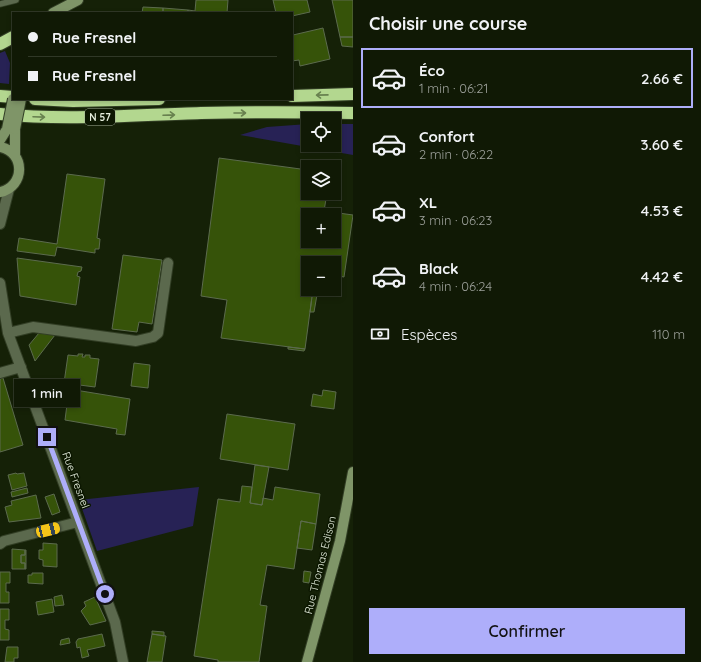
<!DOCTYPE html>
<html lang="fr">
<meta charset="utf-8">
<style>
:root{--surface:#101905;--page:#1e2613;--text:#f1f3f6;--muted:#9ca09a;--line:#303827;--accent:#aeaefa}
body{margin:0;font-family:Quicksand,sans-serif;background:var(--page);color:var(--text);height:100vh;display:flex;flex-direction:column;font-size:15px;white-space:nowrap}
*{box-sizing:border-box;margin:0}
p{font-size:13px;color:var(--muted)}
.icon{flex:none;width:22px;height:22px;fill:none;stroke:currentColor;stroke-width:2;stroke-linecap:round;stroke-linejoin:round}
.map{position:relative;flex:1;overflow:hidden}
.drawer{display:flex;flex-direction:column;background:var(--surface);width:348px}
.drawer>*{flex:none}
.top-card{position:absolute;left:12px;top:12px;width:281px;height:88px;border-radius:0px;box-shadow:0 2px 6px #0003,0 0 0 1px var(--line);display:grid;align-content:center;height:88px;padding:0 16px;background:var(--surface)}
.buttons{position:absolute;left:301px;top:112px;display:grid;gap:8px}
.buttons a{display:grid;place-items:center;width:40px;height:40px;border-radius:0px;background:var(--surface);box-shadow:0 2px 6px #0003,0 0 0 1px var(--line);font-size:20px}
.end{position:absolute;width:18px;height:18px;margin:-9px;border:5px solid #aeaefa;background:#111;box-shadow:0 0 0 2px #111}
.from{border-radius:50%}
.bubble{position:absolute;height:28px;border-radius:0px;background:var(--surface);box-shadow:0 2px 6px #0003,0 0 0 1px var(--line);font-size:13px;font-weight:600;line-height:28px;text-align:center}
.car{position:absolute;width:12px;height:24px;margin:-12px -6px;border-radius:5px;box-shadow:0 0 3px 1px #0007;background:linear-gradient(#f5c518 24%,#345 0 40%,#f5c518 0 76%,#345 0 86%,#f5c518 0)}
.top-card b{display:flex;align-items:center;gap:14px;height:38px;font-size:15px}
.top-card b+b{border-top:1px solid var(--line)}
.top-card i{width:10px;height:10px;background:var(--text)}
ul{padding:0;list-style:none}
li{display:flex;align-items:center;gap:12px;height:60px;margin:0 8px 6px;padding:0 8px;border:2px solid transparent;border-radius:0px}
li div{flex:1}
li b{display:block;font-size:15px}
li em{font-style:normal;font-weight:600}
li.current{border-color:var(--accent)}
li>.icon{width:36px;height:36px;stroke-width:1.5}
h2{padding:0 16px;font-size:18px;line-height:48px}
.pay{display:flex;align-items:center;gap:10px;height:44px;padding:0 16px;font-size:15px}
.pay p{margin-inline-start:auto}
.action{display:flex;gap:8px;margin-top:auto;padding:8px 16px}
.action a{flex:1;height:46px;border-radius:0px;background:var(--accent);color:#111;font-size:16px;font-weight:600;line-height:46px;text-align:center}
main{display:flex;flex:1;min-height:0}
.map>svg:first-child{display:block}
.green{fill:#272255}
.building{fill:#365309;stroke:#5c6b4e;fill-rule:evenodd}
.lines{fill:none;stroke-linecap:round;stroke-linejoin:round}
.lane-casing{stroke:#323e25;stroke-width:7}
.street-casing{stroke:#323e25;stroke-width:12}
.secondary-casing{stroke:#323e25;stroke-width:12}
.highway-casing{stroke:#323e25;stroke-width:14}
.lane{stroke:#5b694d;stroke-width:5.5}
.street{stroke:#5b694d;stroke-width:10}
.secondary{stroke:#7f9568;stroke-width:10}
.highway{stroke:#b3d78f;stroke-width:12}
.secondary-bridge-casing{stroke:#323e25;stroke-width:12;stroke-linecap:butt}
.secondary-bridge{stroke:#7f9568;stroke-width:10}
.oneway{stroke:#68814f}
.route{stroke:#aeaefa;stroke-width:5}
.labels{text-anchor:middle;stroke-width:3;stroke-linejoin:round;paint-order:stroke}
.shield{fill:#0c1701;stroke:#a3ad9a;stroke-width:1}
.shield-label{font-size:10px;font-weight:bold;fill:#e4eddc}
.street-label{font-size:11px;fill:#e4eddc;stroke:#0c1701}
</style>
<main>
<div class="map">
<svg width="353" height="662" viewBox="0 0 353 662">
<rect width="100%" height="100%" fill="#152107"/>
<path class="green" d="M 5,51 L 10,63 L 9,84 L 0,83 L 0,53 Z
M 308,124 L 308,145 L 334,145 L 334,124 L 353,124 L 353,155 L 240,135 L 267,127 Z
M 199,487 L 193,526 L 97,551 L 79,500 Z"/>
<path class="building" d="M 196,0 L 228,0 L 227,13 L 188,13 L 188,10 L 195,11 Z
M 273,0 L 307,0 L 310,12 L 292,16 L 292,13 L 276,13 Z
M 332,0 L 353,0 L 353,37 L 340,37 Z
M 143,7 L 163,8 L 163,13 L 142,13 Z
M 163,8 L 188,10 L 188,13 L 163,13 Z
M 323,28 L 330,59 L 300,66 L 299,60 L 292,61 L 292,30 L 293,35 Z
M 340,37 L 353,37 L 353,47 L 342,46 Z
M 219,158 L 308,170 L 308,193 L 327,193 L 324,211 L 353,215 L 344,277 L 334,275 L 334,263 L 308,263 L 308,289 L 313,289 L 305,349 L 221,338 L 227,300 L 201,296 ZM 308,215 L 334,215 L 334,241 L 308,241 Z
M 67,174 L 105,179 L 97,238 L 100,239 L 99,249 L 95,249 L 95,253 L 57,247 L 55,256 L 17,251 L 19,238 L 57,244 Z
M 123,255 L 162,260 L 152,324 L 139,322 L 137,332 L 112,329 Z
M 17,258 L 82,267 L 81,271 L 78,272 L 77,276 L 80,277 L 76,305 L 20,296 Z
M 313,289 L 318,289 L 314,312 L 310,312 Z
M 39,333 L 55,335 L 35,361 L 29,345 Z
M 288,347 L 305,349 L 304,351 L 288,349 Z
M 78,354 L 83,354 L 82,357 L 85,357 L 85,355 L 90,355 L 90,358 L 99,359 L 95,387 L 64,383 L 68,355 L 78,356 Z
M 134,363 L 150,365 L 148,388 L 131,386 Z
M 3,378 L 23,445 L 0,452 L 0,379 Z
M 69,389 L 130,399 L 125,435 L 116,434 L 117,429 L 65,420 Z
M 323,390 L 336,392 L 334,409 L 311,406 L 313,394 L 322,396 Z
M 227,414 L 295,424 L 288,470 L 220,459 Z
M 255,465 L 269,467 L 262,505 L 250,503 Z
M 16,473 L 17,474 L 24,473 L 27,486 L 12,490 L 8,475 Z
M 242,486 L 252,487 L 250,503 L 262,505 L 263,498 L 273,500 L 275,487 L 320,494 L 316,524 L 301,521 L 294,569 L 267,565 L 260,605 L 267,606 L 259,662 L 218,662 L 218,660 L 194,656 L 218,499 L 240,502 Z
M 27,488 L 28,493 L 12,497 L 11,492 Z
M 54,494 L 60,512 L 52,515 L 45,497 Z
M 36,495 L 41,518 L 9,522 L 5,507 L 12,505 L 11,501 Z
M 301,521 L 316,524 L 312,550 L 297,548 Z
M 43,543 L 57,544 L 57,567 L 43,566 L 43,560 L 39,559 L 39,550 L 43,550 Z
M 12,549 L 25,550 L 25,555 L 21,555 L 21,563 L 25,563 L 25,569 L 12,569 Z
M 25,550 L 26,550 L 26,569 L 25,569 L 25,563 L 21,563 L 21,555 L 25,555 Z
M 304,571 L 311,572 L 309,583 L 303,582 Z
M 0,572 L 10,572 L 10,583 L 6,583 L 6,592 L 9,592 L 9,603 L 0,603 Z
M 32,573 L 43,573 L 43,584 L 28,583 L 28,575 L 32,575 Z
M 62,595 L 64,605 L 55,606 L 54,597 Z
M 95,597 L 106,621 L 90,625 L 81,611 L 86,606 L 84,602 Z
M 52,599 L 54,612 L 38,615 L 36,602 Z
M 0,609 L 9,609 L 9,620 L 5,620 L 5,629 L 9,630 L 9,640 L 0,640 Z
M 152,631 L 164,632 L 164,636 L 152,634 Z
M 102,634 L 105,646 L 87,650 L 89,656 L 82,658 L 80,647 L 77,648 L 76,642 L 78,639 Z
M 152,634 L 166,636 L 162,662 L 147,662 Z
M 69,638 L 70,643 L 60,645 L 61,640 Z
M 7,647 L 18,647 L 18,658 L 14,658 L 14,662 L 5,662 Z"/>
<g class="lines">
<g class="lane-casing">
<path id="lane" d="M 0,4 L 16,0"/>
</g>
<g class="street-casing">
<path id="street" d="M 0,224 L 9,189
M 0,283 L 8,333 L 115,622 L 123,662
M 8,333 L 33,327 L 136,341 L 153,337 L 158,333 L 168,263
M 0,373 L 21,367
M 0,544 L 4,541 L 78,522"/>
</g>
<g class="secondary-casing">
<path id="secondary" d="M 53,13 L 78,0
M 0,140 L 7,129
M 0,147 C 26,152 25,187 0,192
M 15,155 L 15,129
M 307,662 L 340,541 L 353,472"/>
</g>
<g class="highway-casing">
<path id="highway" d="M 0,44 L 13,37
M 0,96 L 13,97
M 292,96 L 353,94
M 35,99 L 73,101 L 159,99
M 0,114 C 67,121 134,115 201,113 C 251,112 302,112 353,113"/>
</g>
<use href="#lane" class="lane"/>
<use href="#street" class="street"/>
<use href="#secondary" class="secondary"/>
<use href="#highway" class="highway"/>
<g class="secondary-bridge-casing">
<path id="secondary-bridge" d="M 7,129 L 13,99
M 15,129 L 21,99"/>
</g>
<use href="#secondary-bridge" class="secondary-bridge"/>
</g>
<defs><path id="oneway-shaft" d="M-6 0H5M1.5-3L5.5 0L1.5 3" fill="none" stroke-width="1.6" stroke-linecap="round" stroke-linejoin="round"/></defs>
<g class="oneway">
<use href="#oneway-shaft" transform="translate(322 95) rotate(179)"/>
<use href="#oneway-shaft" transform="translate(240 113)"/>
<use href="#oneway-shaft" transform="translate(169 115) rotate(-2)"/>
<use href="#oneway-shaft" transform="translate(39 117) rotate(2)"/>
</g>
<g class="lines">
<path class="route" d="M 47,437 L 105,594"/>
</g>
<g class="labels">
<rect class="shield" x="85" y="109" width="30" height="16" rx="3"/>
<g class="shield-label">
<text x="100" y="121">N 57</text>
</g>
<g class="street-label">
<text transform="translate(76 480) rotate(70)" y="4">Rue Fresnel</text>
<text transform="translate(320 565) rotate(-76)" y="4">Rue Thomas Edison</text>
</g>
</g>
</svg>
<div class="buttons">
<a><svg class="icon" aria-label="locate" viewBox="0 0 24 24"><circle cx="12" cy="12" r="6"/><path d="M12 2v4M12 18v4M2 12h4M18 12h4"/></svg></a>
<a><svg class="icon" aria-label="layers" viewBox="0 0 24 24"><path d="M12 4l9 5-9 5-9-5zM3 14l9 5 9-5"/></svg></a>
<a>+</a>
<a>−</a>
</div>
<i class="end from" style="left:105px;top:594px"></i>
<i class="end" style="left:47px;top:437px"></i>
<div class="bubble" style="left:14px;top:379px;width:66px">1 min</div>
<i class="car" style="left:48px;top:530px;rotate:76deg"></i>
<div class="top-card">
<b><i class="from"></i>Rue Fresnel</b>
<b><i></i>Rue Fresnel</b>
</div>
</div>
<section class="drawer">
<h2>Choisir une course</h2>
<ul>
<li class="current"><svg class="icon" aria-label="car" viewBox="0 0 24 24"><path d="M5 17H2v-5l4-1 3-4h7l3 4 3 1v5h-3M9 17h6M6 11h13"/><circle cx="7" cy="17" r="2"/><circle cx="17" cy="17" r="2"/></svg><div><b>Éco</b><p>1 min · 06:21</p></div><em>2.66 €</em></li>
<li><svg class="icon" aria-label="car" viewBox="0 0 24 24"><path d="M5 17H2v-5l4-1 3-4h7l3 4 3 1v5h-3M9 17h6M6 11h13"/><circle cx="7" cy="17" r="2"/><circle cx="17" cy="17" r="2"/></svg><div><b>Confort</b><p>2 min · 06:22</p></div><em>3.60 €</em></li>
<li><svg class="icon" aria-label="car" viewBox="0 0 24 24"><path d="M5 17H2v-5l4-1 3-4h7l3 4 3 1v5h-3M9 17h6M6 11h13"/><circle cx="7" cy="17" r="2"/><circle cx="17" cy="17" r="2"/></svg><div><b>XL</b><p>3 min · 06:23</p></div><em>4.53 €</em></li>
<li><svg class="icon" aria-label="car" viewBox="0 0 24 24"><path d="M5 17H2v-5l4-1 3-4h7l3 4 3 1v5h-3M9 17h6M6 11h13"/><circle cx="7" cy="17" r="2"/><circle cx="17" cy="17" r="2"/></svg><div><b>Black</b><p>4 min · 06:24</p></div><em>4.42 €</em></li>
</ul>
<div class="pay"><svg class="icon" aria-label="cash" viewBox="0 0 24 24"><path d="M3 7h18v10H3z"/><circle cx="12" cy="12" r="2"/></svg>Espèces<p>110 m</p></div>
<div class="action"><a>Confirmer</a></div>
</section>
</main>
